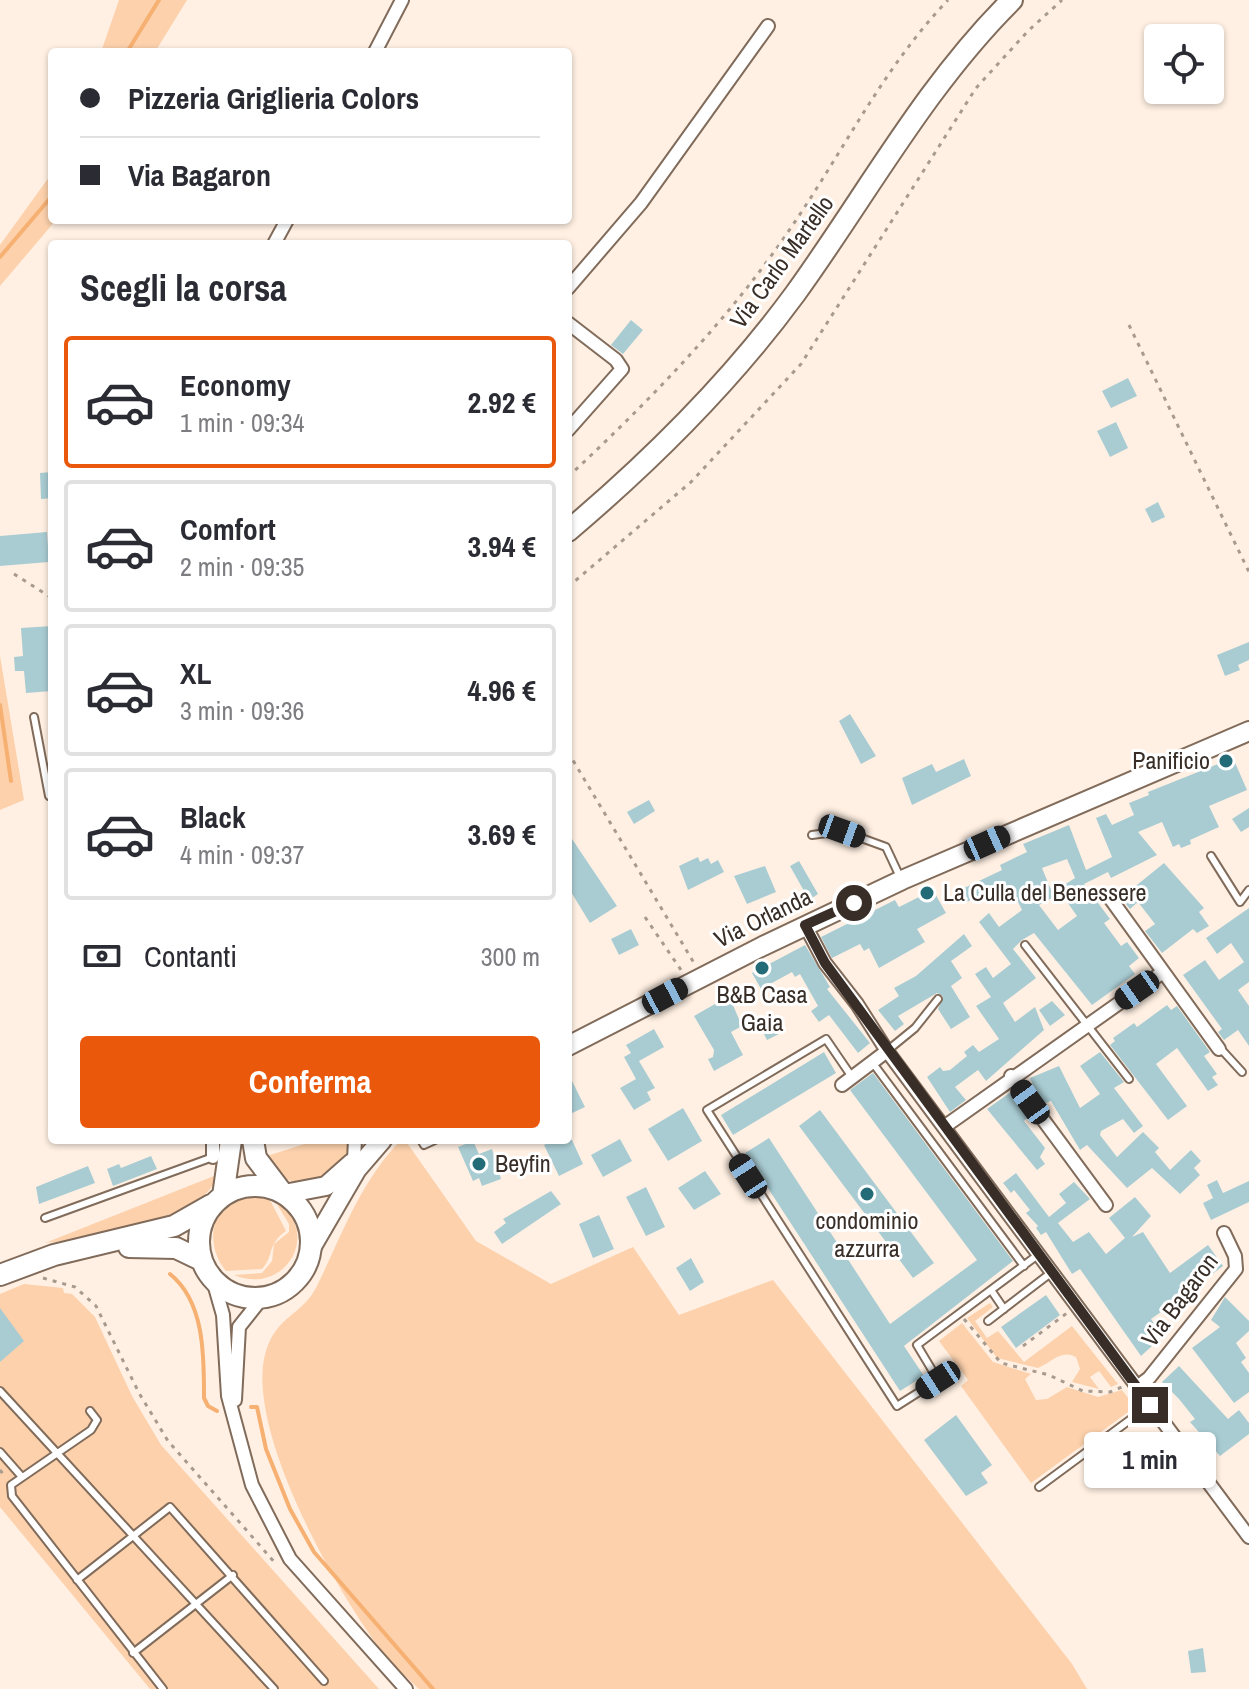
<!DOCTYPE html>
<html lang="it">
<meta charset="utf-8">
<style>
:root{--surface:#fff;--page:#f7f7f7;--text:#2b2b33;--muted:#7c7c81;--line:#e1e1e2;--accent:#ea580c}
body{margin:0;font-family:"Archivo Narrow",sans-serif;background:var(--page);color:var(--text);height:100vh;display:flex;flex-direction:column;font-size:30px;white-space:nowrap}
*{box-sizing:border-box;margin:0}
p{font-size:26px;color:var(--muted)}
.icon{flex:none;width:44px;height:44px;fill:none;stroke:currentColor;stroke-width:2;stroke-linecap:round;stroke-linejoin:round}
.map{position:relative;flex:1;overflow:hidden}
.drawer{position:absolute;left:48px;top:240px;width:524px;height:904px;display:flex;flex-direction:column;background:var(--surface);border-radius:8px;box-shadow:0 2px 6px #0004}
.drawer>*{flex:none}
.top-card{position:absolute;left:48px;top:48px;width:524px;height:176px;border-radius:8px;box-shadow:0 2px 6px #0004;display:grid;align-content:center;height:176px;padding:0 32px;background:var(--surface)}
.tools{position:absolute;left:1144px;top:24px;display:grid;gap:16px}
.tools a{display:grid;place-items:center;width:80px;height:80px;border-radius:8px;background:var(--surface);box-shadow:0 2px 6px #0004;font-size:40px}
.end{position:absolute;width:36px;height:36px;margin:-18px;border:10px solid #382e27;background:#fff;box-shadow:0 0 0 4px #fff}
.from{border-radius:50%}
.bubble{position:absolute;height:56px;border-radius:8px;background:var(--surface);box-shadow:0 2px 6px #0004;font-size:26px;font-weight:800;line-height:56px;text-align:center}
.car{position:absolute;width:24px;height:48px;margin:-24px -12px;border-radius:10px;box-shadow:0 0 6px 2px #0007;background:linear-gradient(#222 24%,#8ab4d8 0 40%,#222 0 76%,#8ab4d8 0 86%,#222 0)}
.top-card b{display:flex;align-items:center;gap:28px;height:76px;font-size:30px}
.top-card b+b{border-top:2px solid var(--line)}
.top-card i{width:20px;height:20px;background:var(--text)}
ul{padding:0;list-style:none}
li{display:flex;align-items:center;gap:24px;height:132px;margin:0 16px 12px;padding:0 16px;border:4px solid var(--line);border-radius:8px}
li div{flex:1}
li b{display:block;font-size:30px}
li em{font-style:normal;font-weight:800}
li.active{border-color:var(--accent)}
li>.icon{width:72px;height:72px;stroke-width:1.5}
h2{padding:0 32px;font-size:36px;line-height:96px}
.pay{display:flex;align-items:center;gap:20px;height:88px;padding:0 32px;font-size:30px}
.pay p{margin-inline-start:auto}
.button{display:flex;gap:16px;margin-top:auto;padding:16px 32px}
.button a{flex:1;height:92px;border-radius:8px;background:var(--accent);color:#fff;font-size:32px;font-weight:800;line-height:92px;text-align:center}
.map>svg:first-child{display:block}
.green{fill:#fcd1ac}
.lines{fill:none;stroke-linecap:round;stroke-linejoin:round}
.stream{stroke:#f6b072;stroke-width:4}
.building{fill:#a9ccd3;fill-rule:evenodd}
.service-casing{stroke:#816b5a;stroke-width:10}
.minor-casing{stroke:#816b5a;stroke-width:16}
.secondary-casing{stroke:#816b5a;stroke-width:22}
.primary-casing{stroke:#816b5a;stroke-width:24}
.path{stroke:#a79b90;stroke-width:3;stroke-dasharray:4 6;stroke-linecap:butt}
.service{stroke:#fff;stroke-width:6}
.minor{stroke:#fff;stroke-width:12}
.secondary{stroke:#fff;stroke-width:18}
.primary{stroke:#fff;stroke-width:20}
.route{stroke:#382e27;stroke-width:10}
.poi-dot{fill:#246b78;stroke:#fff;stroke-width:3}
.labels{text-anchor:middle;stroke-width:6;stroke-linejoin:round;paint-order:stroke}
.street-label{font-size:24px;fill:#382e27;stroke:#fff}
.poi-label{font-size:24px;fill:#382e27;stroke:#fff;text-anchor:start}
</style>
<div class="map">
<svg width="1249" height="1689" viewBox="0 0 1249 1689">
<rect width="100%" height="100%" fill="#fff0e3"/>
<path class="green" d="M 119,0 L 187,0 L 155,52 L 101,52 Z
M 52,173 L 52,220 L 56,220 L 0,286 L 0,245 Z
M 0,656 L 24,800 L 0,810 Z
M 317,1140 L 350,1143 C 348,1171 306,1194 281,1176 C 275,1172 269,1163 264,1157 Z
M 401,1140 L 405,1140 L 476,1241 L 551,1284 L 633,1247 L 679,1315 L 773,1280 L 1072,1664 L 1087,1689 L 419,1689 C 406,1676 391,1664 381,1650 C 335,1590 243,1425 266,1351 C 277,1315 302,1316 317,1286 C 342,1235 360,1182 401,1140 Z
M 219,1174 C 194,1231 99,1236 45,1243 Z
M 254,1195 L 269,1198 L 286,1231 C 266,1245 275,1255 262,1269 L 226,1271 C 202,1242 212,1198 254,1195 Z
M 275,1201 C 323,1229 287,1297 234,1275 L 262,1273 L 272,1261 L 274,1244 L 289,1232 L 289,1224 Z
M 24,1284 L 63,1288 L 64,1293 L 72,1294 L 95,1317 L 132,1396 L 161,1445 L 379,1689 L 150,1689 L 0,1507 L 0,1294 Z
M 990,1303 L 993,1307 L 975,1321 L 987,1338 L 998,1331 L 1024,1362 L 1072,1326 L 1118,1384 L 1111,1387 L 1099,1371 L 1090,1377 L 1099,1389 L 1072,1382 L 1080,1369 L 1076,1357 C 1061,1349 1052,1362 1038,1368 L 997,1358 L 967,1318 Z
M 962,1323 L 993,1362 L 1031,1374 L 1025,1379 L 1036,1400 L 1047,1399 L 1067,1387 L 1098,1397 L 1122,1390 L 1135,1407 L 1031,1483 L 961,1386 L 968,1380 L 939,1341 Z"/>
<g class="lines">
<path class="stream" d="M 127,52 L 159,0
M 0,257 L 52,196
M 0,705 L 11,781
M 170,1274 C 205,1302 204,1357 204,1398 L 208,1406 L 217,1411
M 251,1407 L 257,1407 L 266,1449 L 290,1509 L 314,1552 L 433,1689"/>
</g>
<path class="building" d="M 631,320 L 643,330 L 623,354 L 611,345 Z
M 1128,378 L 1137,396 L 1111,408 L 1102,391 Z
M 1116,422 L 1128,448 L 1110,457 L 1097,431 Z
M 52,472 L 52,498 L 41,499 L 40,473 Z
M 1158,502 L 1165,517 L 1152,523 L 1145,509 Z
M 47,532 L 49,562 L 0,566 L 0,536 Z
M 52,626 L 52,691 L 26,693 L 24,671 L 15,671 L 14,657 L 23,656 L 21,628 Z
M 1249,642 L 1249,660 L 1238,665 L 1240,670 L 1225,676 L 1217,655 Z
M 850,714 L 876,756 L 861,764 L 839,721 Z
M 1233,758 L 1247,790 L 1209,806 L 1219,827 L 1190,840 L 1191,844 L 1181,848 L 1179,844 L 1173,847 L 1162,822 L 1138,832 L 1157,855 L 1111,878 L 1108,872 L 1084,884 L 1110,919 L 1104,923 L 1121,946 L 1127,942 L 1139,958 L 1129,966 L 1135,974 L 1092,1005 L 1034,933 L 1022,940 L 1013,949 L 1036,978 L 1003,1003 L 1015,1022 L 1035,1007 L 1044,1030 L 986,1081 L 978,1070 L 955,1087 L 966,1100 L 950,1112 L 927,1077 L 940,1067 L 943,1071 L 950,1070 L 967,1056 L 964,1052 L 973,1045 L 979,1052 L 999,1039 L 976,1006 L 991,997 L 975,974 L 986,967 L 993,978 L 1011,964 L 979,922 L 989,913 L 999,927 L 1022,910 L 1012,890 L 1003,894 L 998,886 L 967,902 L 960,890 L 1002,870 L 1000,865 L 1027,852 L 1023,844 L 1069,825 L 1086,870 L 1112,857 L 1096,818 L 1106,814 L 1112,825 L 1134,815 L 1129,803 L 1149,795 L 1148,792 ZM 1067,859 L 1075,878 L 1058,889 L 1077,916 L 1058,930 L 1039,905 L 1054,897 L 1042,868 Z
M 964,759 L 971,776 L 912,805 L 902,778 L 932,764 L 936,772 Z
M 649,800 L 655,811 L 634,824 L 627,812 Z
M 1249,808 L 1249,827 L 1241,832 L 1232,819 Z
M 568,833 L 617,906 L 590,923 L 568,887 Z
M 698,857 L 700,862 L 708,858 L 711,864 L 718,860 L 724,872 L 688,890 L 679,866 Z
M 799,861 L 818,894 L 809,900 L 790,866 Z
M 1164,863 L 1204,908 L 1199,912 L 1209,926 L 1197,933 L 1193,929 L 1162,953 L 1145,931 L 1155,924 L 1138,902 L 1130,909 L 1121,898 Z
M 765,866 L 776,892 L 747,904 L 734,876 Z
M 933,890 L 946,913 L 917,929 L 925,942 L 879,968 L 869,948 L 864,951 L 860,944 L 832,958 L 821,937 L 895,900 L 899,907 Z
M 1249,908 L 1249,982 L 1238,990 L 1249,1006 L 1249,1046 L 1238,1030 L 1224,1040 L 1218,1032 L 1222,1029 L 1183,975 L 1205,960 L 1219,980 L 1244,962 L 1231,943 L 1217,954 L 1206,938 Z
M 631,929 L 639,945 L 619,955 L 611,939 Z
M 964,934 L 972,946 L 951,961 L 962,978 L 951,986 L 970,1017 L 951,1029 L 938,1009 L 943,996 L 937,993 L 898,1016 L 904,1024 L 895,1031 L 878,1010 L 899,996 L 894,988 L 916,976 Z
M 805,945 L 830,987 L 827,989 L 870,1043 L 858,1053 L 829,1015 L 819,1022 L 811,1011 L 818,1006 L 800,974 L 795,977 L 792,972 L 761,989 L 752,973 Z
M 729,996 L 742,1026 L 731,1032 L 743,1055 L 714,1071 L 708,1059 L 713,1057 L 714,1050 L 694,1016 Z
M 1052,1001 L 1065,1015 L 1050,1026 L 1039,1010 Z
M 1167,1005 L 1171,1010 L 1177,1006 L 1210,1052 L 1204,1056 L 1217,1074 L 1212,1077 L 1218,1085 L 1208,1091 L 1177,1048 L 1156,1064 L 1187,1106 L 1168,1120 L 1110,1045 L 1115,1041 L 1113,1038 L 1134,1023 L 1137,1027 Z
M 772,1020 L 779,1034 L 767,1040 L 760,1026 Z
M 654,1029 L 664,1047 L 639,1061 L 655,1088 L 647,1092 L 651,1100 L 634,1110 L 620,1088 L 636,1079 L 624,1057 L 631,1053 L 626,1045 Z
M 824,1052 L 836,1073 L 733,1135 L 721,1115 Z
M 1100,1052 L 1124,1082 L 1114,1088 L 1143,1126 L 1134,1133 L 1123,1119 L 1101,1131 L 1100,1135 L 1117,1157 L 1143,1132 L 1159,1148 L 1155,1152 L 1170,1170 L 1191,1150 L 1201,1161 L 1194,1168 L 1200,1175 L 1180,1194 L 1152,1168 L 1127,1188 L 1087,1145 L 1080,1150 L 1051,1101 L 1043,1104 L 1038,1097 L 1030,1078 L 1059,1066 L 1080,1108 L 1100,1094 L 1080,1066 Z
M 568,1073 L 585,1107 L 568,1115 Z
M 873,1073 L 1013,1261 L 904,1346 L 924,1376 L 900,1391 L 745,1153 L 769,1138 L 890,1324 L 977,1260 L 850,1090 Z
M 1011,1092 L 1029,1116 L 1024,1121 L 1045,1148 L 1040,1157 L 1045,1164 L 1037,1170 L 987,1109 Z
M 683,1108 L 702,1141 L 668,1161 L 648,1129 Z
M 820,1110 L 934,1263 L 913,1278 L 799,1126 Z
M 620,1139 L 632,1161 L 603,1177 L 591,1155 Z
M 554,1140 L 572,1140 L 583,1164 L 559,1176 L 544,1145 Z
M 473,1141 L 479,1154 L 492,1149 L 501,1179 L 482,1186 L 479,1178 L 473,1181 L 458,1147 Z
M 151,1156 L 157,1169 L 113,1186 L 107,1169 L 119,1164 L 121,1168 Z
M 88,1166 L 95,1183 L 39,1204 L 36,1187 Z
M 705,1171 L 721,1194 L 694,1210 L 678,1188 Z
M 1016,1173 L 1049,1217 L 1066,1203 L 1059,1194 L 1074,1182 L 1090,1199 L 1058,1223 L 1073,1242 L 1089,1232 L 1106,1254 L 1125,1238 L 1109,1218 L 1135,1197 L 1151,1216 L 1132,1237 L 1143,1232 L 1170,1273 L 1208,1245 L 1223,1266 L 1187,1293 L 1190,1297 L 1180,1303 L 1178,1300 L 1151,1319 L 1163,1336 L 1141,1356 L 1080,1269 L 1072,1274 L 1046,1232 L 1041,1235 L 1036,1228 L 1038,1226 L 1026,1213 L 1030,1210 L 1014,1190 L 1011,1193 L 1003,1183 Z
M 1217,1180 L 1223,1193 L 1249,1181 L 1249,1202 L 1211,1220 L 1203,1203 L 1213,1198 L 1207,1185 Z
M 646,1187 L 665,1227 L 646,1236 L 626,1197 Z
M 551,1191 L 561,1204 L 502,1244 L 494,1232 L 506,1223 L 503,1219 Z
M 599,1215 L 614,1249 L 593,1258 L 579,1224 Z
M 691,1258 L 704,1282 L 690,1291 L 676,1268 Z
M 1046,1295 L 1060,1315 L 1016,1348 L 1001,1327 Z
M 1225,1297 L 1249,1321 L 1249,1331 L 1236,1343 L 1246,1358 L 1241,1362 L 1249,1373 L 1249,1392 L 1234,1403 L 1192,1348 L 1220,1327 L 1211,1320 Z
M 0,1308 L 24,1341 L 0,1362 Z
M 1179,1366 L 1228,1419 L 1239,1410 L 1249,1423 L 1249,1434 L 1220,1456 L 1190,1422 L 1195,1419 L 1179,1399 L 1162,1382 Z
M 956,1415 L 992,1465 L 981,1473 L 988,1483 L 966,1496 L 924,1440 Z
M 1203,1648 L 1206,1672 L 1191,1673 L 1188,1651 Z"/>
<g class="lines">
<g class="service-casing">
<path id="service" d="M 34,717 L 49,796 L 52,795
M 812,835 L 842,831 L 886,847 L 900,877
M 1211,856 L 1240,902 L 1249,890
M 1025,945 L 1129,1079
M 1221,1049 L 1242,1072
M 888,1050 L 915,1028 L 938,999
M 872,1062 L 1024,1266
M 852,1077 L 826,1039 L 707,1110 L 897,1406 L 938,1380 L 917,1345 L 1039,1254
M 421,1140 L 424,1145 L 435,1140
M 45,1218 L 213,1157
M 991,1290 L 1004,1309
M 988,1321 L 1052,1272
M 0,1391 L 274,1689
M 90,1411 L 97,1420 L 91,1430 L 11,1485 L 12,1496 L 163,1689
M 0,1452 L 22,1477
M 1039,1487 L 1150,1405
M 77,1580 L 170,1507 L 324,1681
M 133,1653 L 233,1575"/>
</g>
<g class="minor-casing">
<path id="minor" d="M 375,52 L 402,0
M 274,244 L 287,220
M 568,288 L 641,203 L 768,26
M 568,323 L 616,360 L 622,369 L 568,430
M 1110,898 L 1219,1049
M 805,925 L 825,963 L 857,1004 L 887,1051
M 1011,1076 L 1106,1205
M 842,1085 L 887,1051 L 1249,1537
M 944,1127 L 1163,972
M 213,1140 L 213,1157
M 354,1159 L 355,1140
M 213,1280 L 223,1315 L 228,1396 L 252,1485 L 290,1559 L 406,1689
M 1137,1387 L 1149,1378 L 1236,1269 L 1235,1256 L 1224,1233
M 235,1400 L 239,1327 L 262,1298"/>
</g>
<g class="secondary-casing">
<path id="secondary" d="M 568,1046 L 763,946 L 902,880 L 1249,731
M 284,1194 L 326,1186 L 352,1163
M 311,1248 L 357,1169 L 382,1140"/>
</g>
<g class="primary-casing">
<path id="primary" d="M 568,531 C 652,460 729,384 795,294 C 866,196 925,86 1012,0
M 253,1140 L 256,1158 L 281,1191
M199 1242a56 56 0 1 1 112 0a56 56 0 1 1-112 0Z
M 223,1196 L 231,1140
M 129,1247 L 176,1248 L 201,1260
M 0,1275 L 54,1255 L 174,1226 L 211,1205"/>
</g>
<path class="path" d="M 1129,325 L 1249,572
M 568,477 C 648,402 728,321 790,229 C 843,152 883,68 948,0
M 14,574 L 52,598
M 568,587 L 691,482 L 801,364 L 976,88 L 1028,31 L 1062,0
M 568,752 L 694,963
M 645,917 L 681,970
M 43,1278 L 75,1287 L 96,1306 L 139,1393 L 168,1441 L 277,1565
M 964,1319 L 1001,1363 L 1049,1375 L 1083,1391 L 1110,1392 L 1122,1387
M 1023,1346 L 1067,1313
M 0,1470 L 6,1478"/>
<use href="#service" class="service"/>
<use href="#minor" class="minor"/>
<use href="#secondary" class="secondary"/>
<use href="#primary" class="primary"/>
</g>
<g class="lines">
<path class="route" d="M 854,903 L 805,925 L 825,963 L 1150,1405"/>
</g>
<g class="poi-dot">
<circle cx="1226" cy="761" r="8"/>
<circle cx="927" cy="893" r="8"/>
<circle cx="762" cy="968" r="8"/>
<circle cx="479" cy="1164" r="8"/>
<circle cx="867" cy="1194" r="8"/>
</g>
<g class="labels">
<g class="street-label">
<text transform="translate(782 262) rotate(-54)" y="8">Via Carlo Martello</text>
<text transform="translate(763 918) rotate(-26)" y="8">Via Orlanda</text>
<text transform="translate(1180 1300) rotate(-53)" y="8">Via Bagaron</text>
</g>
<g class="poi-label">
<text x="1210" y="769" text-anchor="end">Panificio</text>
<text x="943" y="901">La Culla del Benessere</text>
<text x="762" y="1003" text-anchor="middle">B&amp;B Casa<tspan x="762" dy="28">Gaia</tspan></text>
<text x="495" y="1172">Beyfin</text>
<text x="867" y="1229" text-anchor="middle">condominio<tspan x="867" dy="28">azzurra</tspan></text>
</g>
</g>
</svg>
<div class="tools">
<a><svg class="icon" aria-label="locate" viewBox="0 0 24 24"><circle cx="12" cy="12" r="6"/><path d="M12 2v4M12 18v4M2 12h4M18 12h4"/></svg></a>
</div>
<i class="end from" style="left:854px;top:903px"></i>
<i class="end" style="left:1150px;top:1405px"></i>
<div class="bubble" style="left:1084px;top:1432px;width:132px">1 min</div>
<i class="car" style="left:842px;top:831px;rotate:110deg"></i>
<i class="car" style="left:987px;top:843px;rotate:66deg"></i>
<i class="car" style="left:1137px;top:990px;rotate:235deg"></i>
<i class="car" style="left:665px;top:996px;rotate:62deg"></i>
<i class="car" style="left:1030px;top:1102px;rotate:324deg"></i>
<i class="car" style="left:748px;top:1176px;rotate:327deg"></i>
<i class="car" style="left:938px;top:1380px;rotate:237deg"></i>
<div class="top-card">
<b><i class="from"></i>Pizzeria Griglieria Colors</b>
<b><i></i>Via Bagaron</b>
</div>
<section class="drawer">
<h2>Scegli la corsa</h2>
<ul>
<li class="active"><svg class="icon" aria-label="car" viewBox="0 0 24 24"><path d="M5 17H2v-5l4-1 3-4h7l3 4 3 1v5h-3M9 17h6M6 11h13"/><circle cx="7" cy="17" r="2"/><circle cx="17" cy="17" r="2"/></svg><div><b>Economy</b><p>1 min · 09:34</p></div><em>2.92 €</em></li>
<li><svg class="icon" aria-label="car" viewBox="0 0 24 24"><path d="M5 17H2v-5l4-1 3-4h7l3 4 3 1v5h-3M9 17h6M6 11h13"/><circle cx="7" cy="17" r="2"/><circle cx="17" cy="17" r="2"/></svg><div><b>Comfort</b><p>2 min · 09:35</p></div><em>3.94 €</em></li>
<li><svg class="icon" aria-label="car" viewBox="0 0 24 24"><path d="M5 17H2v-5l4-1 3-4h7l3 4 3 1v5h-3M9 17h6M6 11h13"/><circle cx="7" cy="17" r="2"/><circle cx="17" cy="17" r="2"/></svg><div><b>XL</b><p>3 min · 09:36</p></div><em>4.96 €</em></li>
<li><svg class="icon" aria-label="car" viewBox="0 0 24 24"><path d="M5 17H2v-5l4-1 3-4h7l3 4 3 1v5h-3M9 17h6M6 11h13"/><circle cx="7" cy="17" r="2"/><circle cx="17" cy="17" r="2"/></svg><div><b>Black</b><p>4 min · 09:37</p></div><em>3.69 €</em></li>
</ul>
<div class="pay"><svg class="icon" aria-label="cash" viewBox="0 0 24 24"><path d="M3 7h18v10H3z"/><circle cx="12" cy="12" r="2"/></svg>Contanti<p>300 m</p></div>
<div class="button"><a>Conferma</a></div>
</section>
</div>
